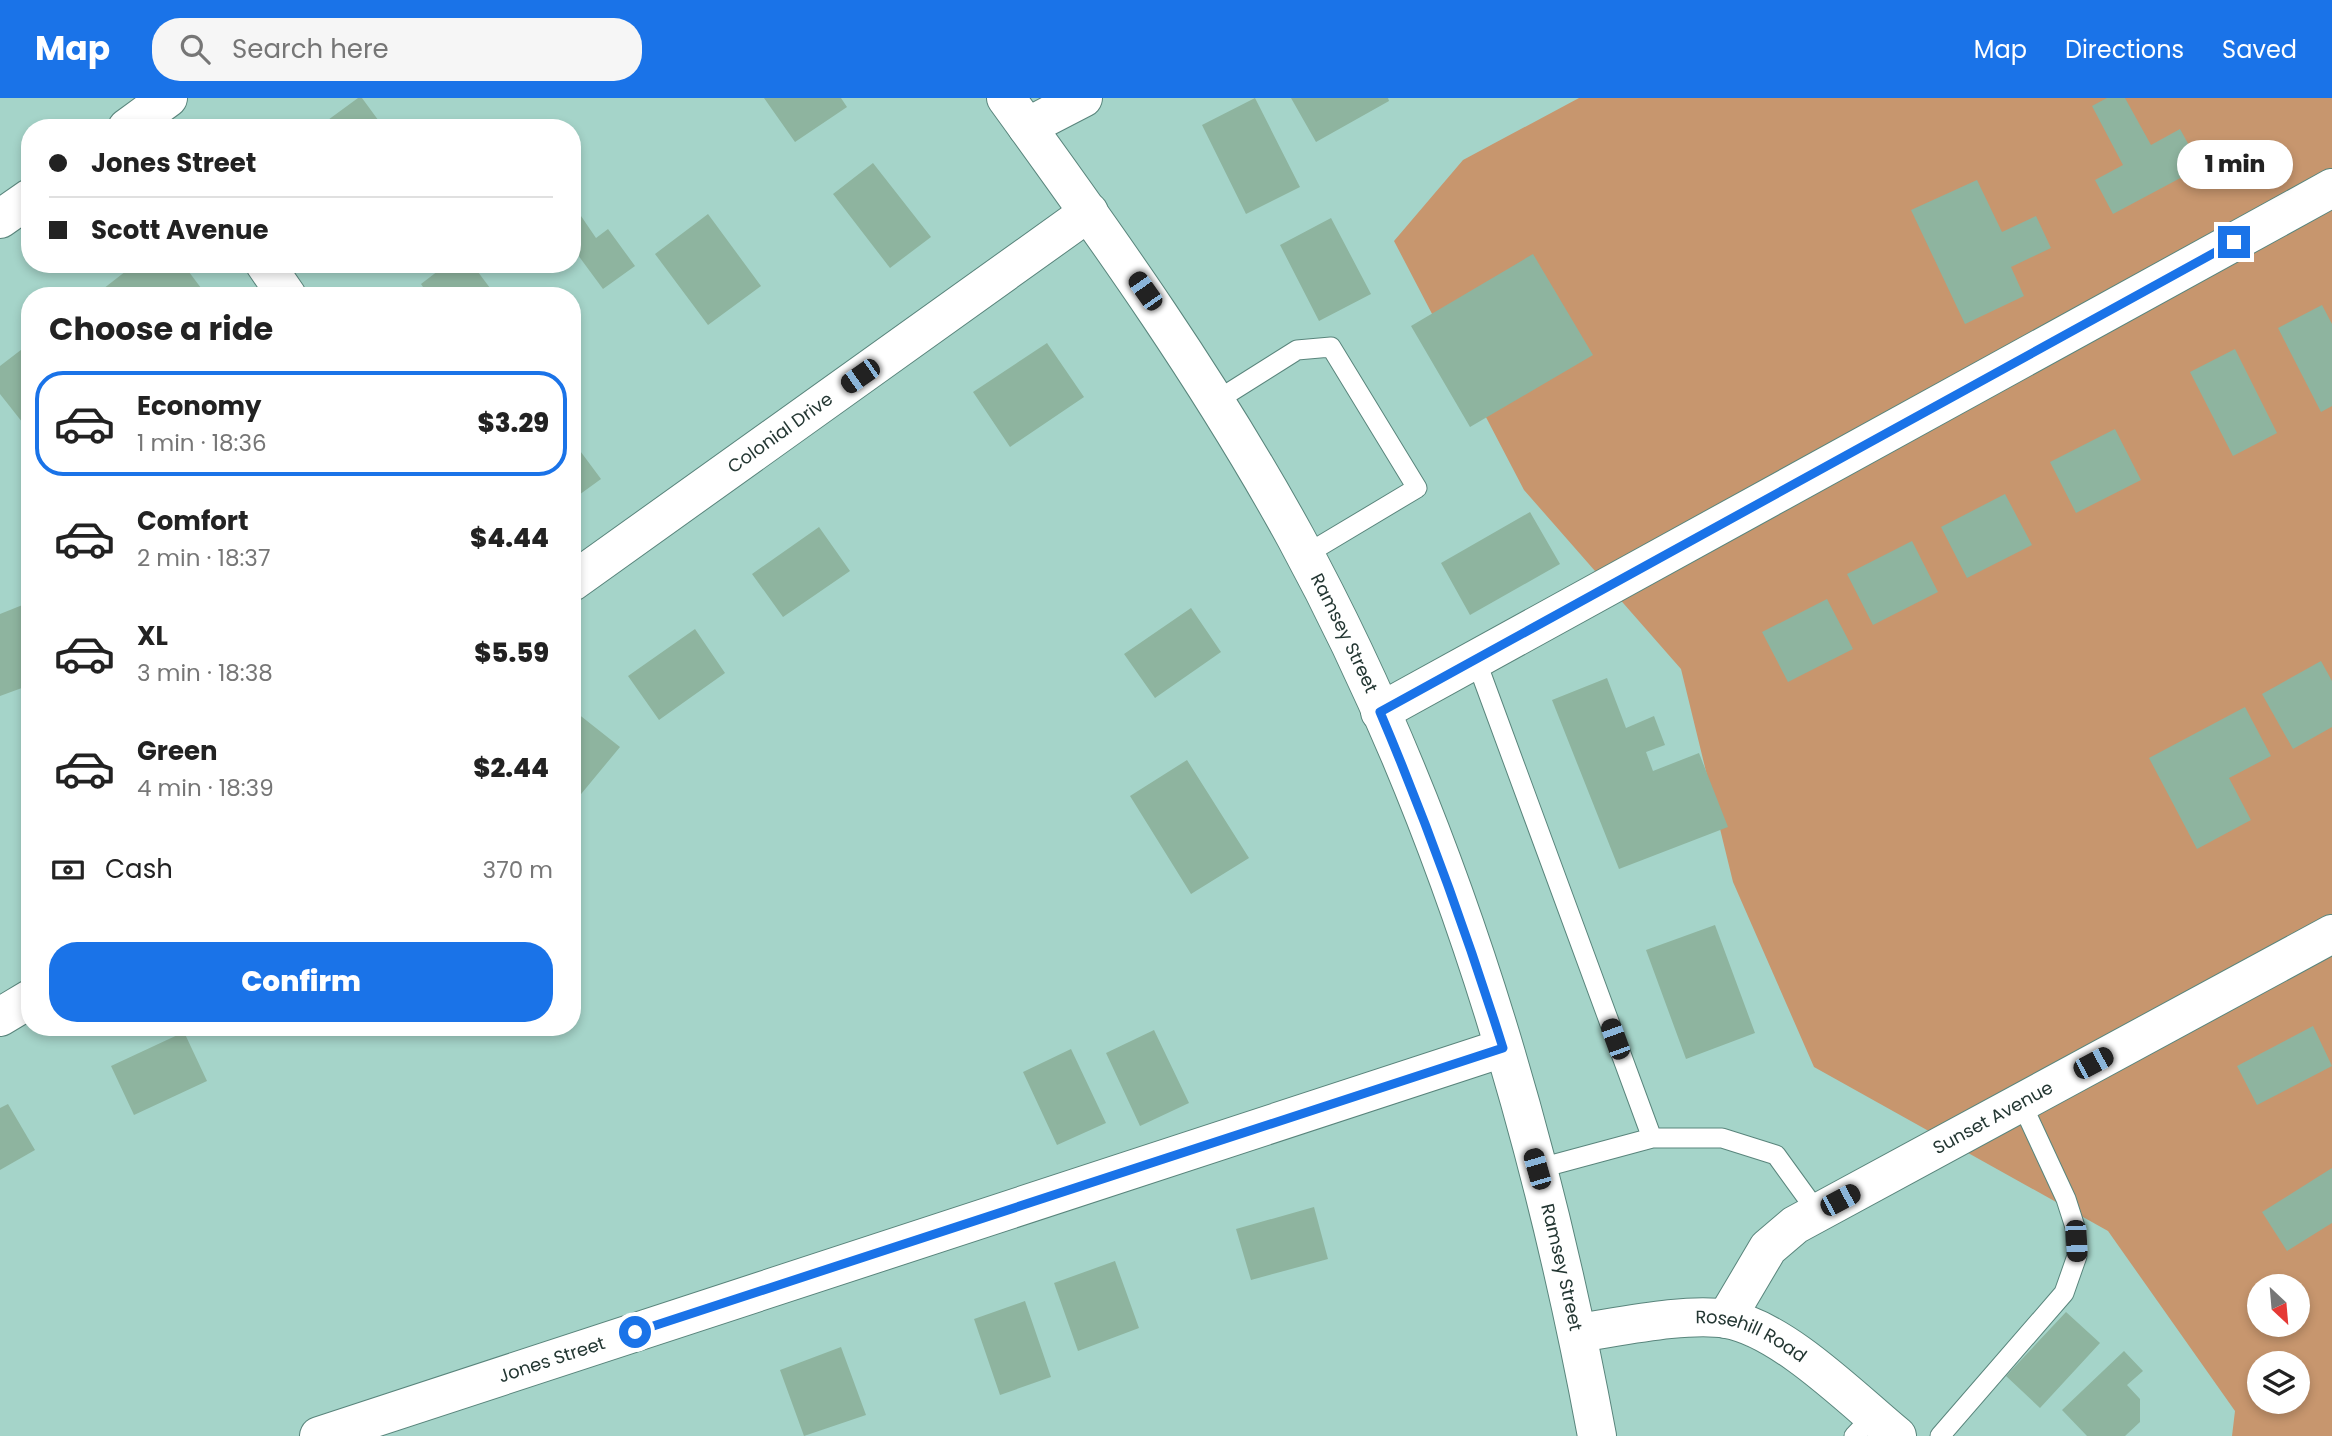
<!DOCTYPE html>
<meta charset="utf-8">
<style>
:root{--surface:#fff;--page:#f6f6f6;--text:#222;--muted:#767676;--line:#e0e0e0;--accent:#1a73e8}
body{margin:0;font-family:Poppins,sans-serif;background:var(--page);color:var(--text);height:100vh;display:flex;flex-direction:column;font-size:26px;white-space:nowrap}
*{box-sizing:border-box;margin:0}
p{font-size:23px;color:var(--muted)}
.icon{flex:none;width:38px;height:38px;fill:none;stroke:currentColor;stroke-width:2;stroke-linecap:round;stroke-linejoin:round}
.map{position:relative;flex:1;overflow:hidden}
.drawer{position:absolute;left:21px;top:189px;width:560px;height:749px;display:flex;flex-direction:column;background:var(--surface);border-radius:28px;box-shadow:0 4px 10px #0003}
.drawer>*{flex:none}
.banner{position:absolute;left:21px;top:21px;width:560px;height:154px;border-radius:28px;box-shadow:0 4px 10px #0003;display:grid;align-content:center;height:154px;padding:0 28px;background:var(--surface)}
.needle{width:46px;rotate:154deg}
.buttons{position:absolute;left:2247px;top:1176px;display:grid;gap:14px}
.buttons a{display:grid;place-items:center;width:63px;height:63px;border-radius:50%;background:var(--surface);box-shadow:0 4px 10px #0003;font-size:35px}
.end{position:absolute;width:32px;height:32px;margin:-16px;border:9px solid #1a73e8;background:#fff;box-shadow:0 0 0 4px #fff}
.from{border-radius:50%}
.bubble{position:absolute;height:49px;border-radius:24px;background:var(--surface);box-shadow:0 4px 10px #0003;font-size:23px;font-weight:800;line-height:49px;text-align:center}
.car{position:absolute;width:21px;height:42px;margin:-21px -10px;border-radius:9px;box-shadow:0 0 5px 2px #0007;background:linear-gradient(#222 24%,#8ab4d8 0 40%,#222 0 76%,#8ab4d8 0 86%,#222 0)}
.banner b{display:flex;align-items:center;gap:24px;height:66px;font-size:26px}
.banner b+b{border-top:2px solid var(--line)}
.banner i{width:18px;height:18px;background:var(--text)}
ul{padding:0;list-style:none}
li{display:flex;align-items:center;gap:21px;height:105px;margin:0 14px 10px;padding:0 14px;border:4px solid transparent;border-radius:28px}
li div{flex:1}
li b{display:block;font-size:26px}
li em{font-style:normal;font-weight:800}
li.active{border-color:var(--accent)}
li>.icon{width:63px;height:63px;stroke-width:1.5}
h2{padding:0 28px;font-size:32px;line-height:84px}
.pay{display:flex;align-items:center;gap:18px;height:77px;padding:0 28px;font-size:26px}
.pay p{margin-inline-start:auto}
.button{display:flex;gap:14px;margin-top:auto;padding:14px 28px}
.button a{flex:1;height:80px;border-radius:28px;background:var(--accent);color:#fff;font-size:28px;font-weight:800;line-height:80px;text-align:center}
header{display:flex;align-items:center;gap:42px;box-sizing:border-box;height:98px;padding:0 35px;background:var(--accent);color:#fff}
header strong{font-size:33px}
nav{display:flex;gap:38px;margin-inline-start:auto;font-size:24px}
.search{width:490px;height:63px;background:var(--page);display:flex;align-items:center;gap:18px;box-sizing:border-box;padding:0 24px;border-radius:28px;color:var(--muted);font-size:26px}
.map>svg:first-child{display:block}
.green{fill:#c7966e;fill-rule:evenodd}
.building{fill:#8eb49f}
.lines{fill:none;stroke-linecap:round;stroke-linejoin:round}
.service-casing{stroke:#59857c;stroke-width:21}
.minor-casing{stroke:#59857c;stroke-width:40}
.tertiary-casing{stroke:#59857c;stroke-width:40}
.secondary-casing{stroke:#59857c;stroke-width:40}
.primary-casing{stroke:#59857c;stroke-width:40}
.service{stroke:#fff;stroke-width:19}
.minor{stroke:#fff;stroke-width:38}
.tertiary{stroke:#fff;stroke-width:38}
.secondary{stroke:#fff;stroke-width:38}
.primary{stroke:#fff;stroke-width:38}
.route{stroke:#1a73e8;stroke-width:9}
.labels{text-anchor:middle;stroke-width:5;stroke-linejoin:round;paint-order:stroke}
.street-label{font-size:18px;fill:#243733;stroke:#d7efe9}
</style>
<header>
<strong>Map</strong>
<div class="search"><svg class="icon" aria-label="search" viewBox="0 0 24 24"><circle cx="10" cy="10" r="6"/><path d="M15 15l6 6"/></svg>Search here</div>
<nav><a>Map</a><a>Directions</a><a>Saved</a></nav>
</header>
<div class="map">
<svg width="2332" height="1338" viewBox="0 0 2332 1338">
<rect width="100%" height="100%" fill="#a5d4c9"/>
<path class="green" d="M 1579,0 L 2332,0 L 2332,1338 L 2232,1338 L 2235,1313 L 2108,1133 L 1814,969 L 1733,784 L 1681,571 L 1524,392 L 1394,143 L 1463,62 ZM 2259,1188 L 2298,1188 L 2298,1227 L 2259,1227 ZM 2259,1265 L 2298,1265 L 2298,1304 L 2259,1304 Z"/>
<path class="building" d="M 358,0 L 362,0 L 384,30 L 317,30 Z
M 764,0 L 841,0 L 847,9 L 795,44 Z
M 1255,0 L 1300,89 L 1246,116 L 1202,27 Z
M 1291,0 L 1388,0 L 1389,3 L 1316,44 Z
M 2107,0 L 2125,0 L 2151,47 L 2180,31 L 2201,69 L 2113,116 L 2095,82 L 2123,67 L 2092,8 Z
M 873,65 L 931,139 L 890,170 L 833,96 Z
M 1977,82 L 2002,134 L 2036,118 L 2051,150 L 2011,169 L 2024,198 L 1965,226 L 1911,112 Z
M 708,116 L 761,188 L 708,227 L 655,156 Z
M 581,118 L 596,140 L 608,131 L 635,168 L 603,191 L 572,149 L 572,124 Z
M 1331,120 L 1371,196 L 1319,223 L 1280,147 Z
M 1533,156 L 1593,257 L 1470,329 L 1411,228 Z
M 135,166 L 183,166 L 207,198 L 94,198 Z
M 447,166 L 472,166 L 496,198 L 429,198 L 421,186 Z
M 2322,207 L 2332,226 L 2332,308 L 2321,314 L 2278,230 Z
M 30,245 L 30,334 L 0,296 L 0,268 Z
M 1047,245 L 1084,299 L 1010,349 L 973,294 Z
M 2235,251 L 2277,335 L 2233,358 L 2190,274 Z
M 2115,331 L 2141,382 L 2076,415 L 2050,364 Z
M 572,342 L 601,381 L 572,402 Z
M 2005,396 L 2032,447 L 1967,480 L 1941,429 Z
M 1530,414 L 1560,466 L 1470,517 L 1441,465 Z
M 819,429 L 850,473 L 783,519 L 752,476 Z
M 1912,443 L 1938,494 L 1873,527 L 1847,476 Z
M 1827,501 L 1853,551 L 1788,584 L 1762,534 Z
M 30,504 L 30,587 L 0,598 L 0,516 Z
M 1191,510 L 1221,554 L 1155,600 L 1124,556 Z
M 695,531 L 725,575 L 659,622 L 628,578 Z
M 2321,563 L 2332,583 L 2332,629 L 2293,651 L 2262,596 Z
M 1607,580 L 1626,630 L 1654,618 L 1665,647 L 1646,654 L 1653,673 L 1699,655 L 1728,729 L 1619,771 L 1552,602 Z
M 2245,609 L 2271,658 L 2229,680 L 2251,722 L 2197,751 L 2149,660 Z
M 577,615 L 620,649 L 572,707 L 572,621 Z
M 1187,662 L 1249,760 L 1191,796 L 1130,698 Z
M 1715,827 L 1755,935 L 1686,961 L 1646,852 Z
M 2313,928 L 2332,968 L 2257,1007 L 2237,968 Z
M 1154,932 L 1189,1005 L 1140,1028 L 1106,955 Z
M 184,934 L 207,983 L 134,1017 L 111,968 Z
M 1071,951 L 1106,1025 L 1057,1047 L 1023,974 Z
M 8,1006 L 35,1052 L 0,1072 L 0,1010 Z
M 2332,1070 L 2332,1125 L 2287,1153 L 2262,1114 Z
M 1314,1109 L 1328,1161 L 1251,1182 L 1236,1131 Z
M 1115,1163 L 1139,1230 L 1078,1253 L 1054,1185 Z
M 1025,1203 L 1051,1279 L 1000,1297 L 974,1221 Z
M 2066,1214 L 2100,1245 L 2040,1310 L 2006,1278 Z
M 841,1249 L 866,1317 L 804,1338 L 780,1272 Z
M 2124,1253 L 2143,1273 L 2127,1287 L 2140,1301 L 2140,1324 L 2125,1338 L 2087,1338 L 2062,1312 Z"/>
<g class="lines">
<g class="service-casing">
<path id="service" d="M 1216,303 L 1297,252 L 1331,249 L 1417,390 L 1305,457
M 1476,562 L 1652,1040 L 1722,1040 L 1776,1057 L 1818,1115
M 1537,1071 L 1652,1040
M 1854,1338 L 1873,1318
M 1940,1338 L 2064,1195 L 2077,1158 L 2075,1129 L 2066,1101 L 2021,1004"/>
</g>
<g class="minor-casing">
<g id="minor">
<path d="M 127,30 L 168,0"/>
<path d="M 0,121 L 30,100"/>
<path d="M 265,166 L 287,198"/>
<path id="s1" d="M 572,484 L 1089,114"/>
<path d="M 1380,614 L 2332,90"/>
<path d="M 0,919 L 30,901"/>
<path id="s2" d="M 1726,1221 L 1768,1150 L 1795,1127 L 2332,836"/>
<path id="s3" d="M 319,1338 L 1503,950"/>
</g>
</g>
<g class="tertiary-casing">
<path id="tertiary" d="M 1027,29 L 1083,0"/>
</g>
<g class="secondary-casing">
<g id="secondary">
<path id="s4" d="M 1578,1235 C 1619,1229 1688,1214 1727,1221 C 1783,1231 1852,1301 1897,1338"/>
</g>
</g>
<g class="primary-casing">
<g id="primary">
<path id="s5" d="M 1006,0 C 1110,143 1211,285 1296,440 C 1446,716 1540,1030 1597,1338"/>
</g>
</g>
<use href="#service" class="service"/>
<use href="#minor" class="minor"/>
<use href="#tertiary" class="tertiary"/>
<use href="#secondary" class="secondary"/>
<use href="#primary" class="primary"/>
</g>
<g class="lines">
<path class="route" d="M 635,1234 L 1503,950 C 1467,836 1427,725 1380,614 L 2234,144"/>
</g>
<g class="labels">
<g class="street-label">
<text dy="6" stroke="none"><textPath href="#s1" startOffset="256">Colonial Drive</textPath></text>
<text dy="6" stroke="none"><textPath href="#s5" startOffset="634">Ramsey Street</textPath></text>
<text dy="6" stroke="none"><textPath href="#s2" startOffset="343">Sunset Avenue</textPath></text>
<text dy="6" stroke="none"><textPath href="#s5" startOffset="1306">Ramsey Street</textPath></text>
<text dy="6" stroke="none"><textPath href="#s4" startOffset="178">Rosehill Road</textPath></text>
<text dy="6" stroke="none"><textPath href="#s3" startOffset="245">Jones Street</textPath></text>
</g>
</g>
</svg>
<div class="buttons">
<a><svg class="needle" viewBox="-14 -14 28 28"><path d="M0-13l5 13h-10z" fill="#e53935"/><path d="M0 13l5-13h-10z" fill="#767676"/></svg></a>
<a><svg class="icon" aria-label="layers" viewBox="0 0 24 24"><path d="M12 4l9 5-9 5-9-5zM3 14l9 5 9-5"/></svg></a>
</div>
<i class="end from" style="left:635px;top:1234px"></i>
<i class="end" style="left:2234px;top:144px"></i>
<div class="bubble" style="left:2177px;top:42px;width:116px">1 min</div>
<i class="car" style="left:1145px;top:193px;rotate:325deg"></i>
<i class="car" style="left:860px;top:278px;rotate:235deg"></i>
<i class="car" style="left:1615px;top:941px;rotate:340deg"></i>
<i class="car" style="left:2093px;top:965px;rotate:62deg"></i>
<i class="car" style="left:1537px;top:1071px;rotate:344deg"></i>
<i class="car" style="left:1840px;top:1102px;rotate:62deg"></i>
<i class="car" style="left:2076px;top:1143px;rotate:177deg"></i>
<div class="banner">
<b><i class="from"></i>Jones Street</b>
<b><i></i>Scott Avenue</b>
</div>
<section class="drawer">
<h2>Choose a ride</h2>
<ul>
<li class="active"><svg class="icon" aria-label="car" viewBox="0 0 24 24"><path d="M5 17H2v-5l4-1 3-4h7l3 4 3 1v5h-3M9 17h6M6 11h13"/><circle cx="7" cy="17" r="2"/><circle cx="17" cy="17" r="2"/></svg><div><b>Economy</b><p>1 min · 18:36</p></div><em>$3.29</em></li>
<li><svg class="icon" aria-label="car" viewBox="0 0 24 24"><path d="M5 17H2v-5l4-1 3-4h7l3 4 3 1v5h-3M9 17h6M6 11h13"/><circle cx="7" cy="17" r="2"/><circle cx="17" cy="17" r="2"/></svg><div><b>Comfort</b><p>2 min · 18:37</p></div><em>$4.44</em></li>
<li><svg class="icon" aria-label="car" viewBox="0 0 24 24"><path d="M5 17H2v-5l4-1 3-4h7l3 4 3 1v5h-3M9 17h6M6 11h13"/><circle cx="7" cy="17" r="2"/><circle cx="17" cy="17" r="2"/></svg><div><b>XL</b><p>3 min · 18:38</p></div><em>$5.59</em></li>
<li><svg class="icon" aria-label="car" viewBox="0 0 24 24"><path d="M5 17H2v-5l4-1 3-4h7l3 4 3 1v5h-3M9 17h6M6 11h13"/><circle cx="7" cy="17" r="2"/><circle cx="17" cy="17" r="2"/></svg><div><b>Green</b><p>4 min · 18:39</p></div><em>$2.44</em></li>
</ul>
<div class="pay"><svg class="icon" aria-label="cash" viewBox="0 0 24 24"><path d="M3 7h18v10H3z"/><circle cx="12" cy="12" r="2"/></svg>Cash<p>370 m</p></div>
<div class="button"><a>Confirm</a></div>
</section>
</div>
